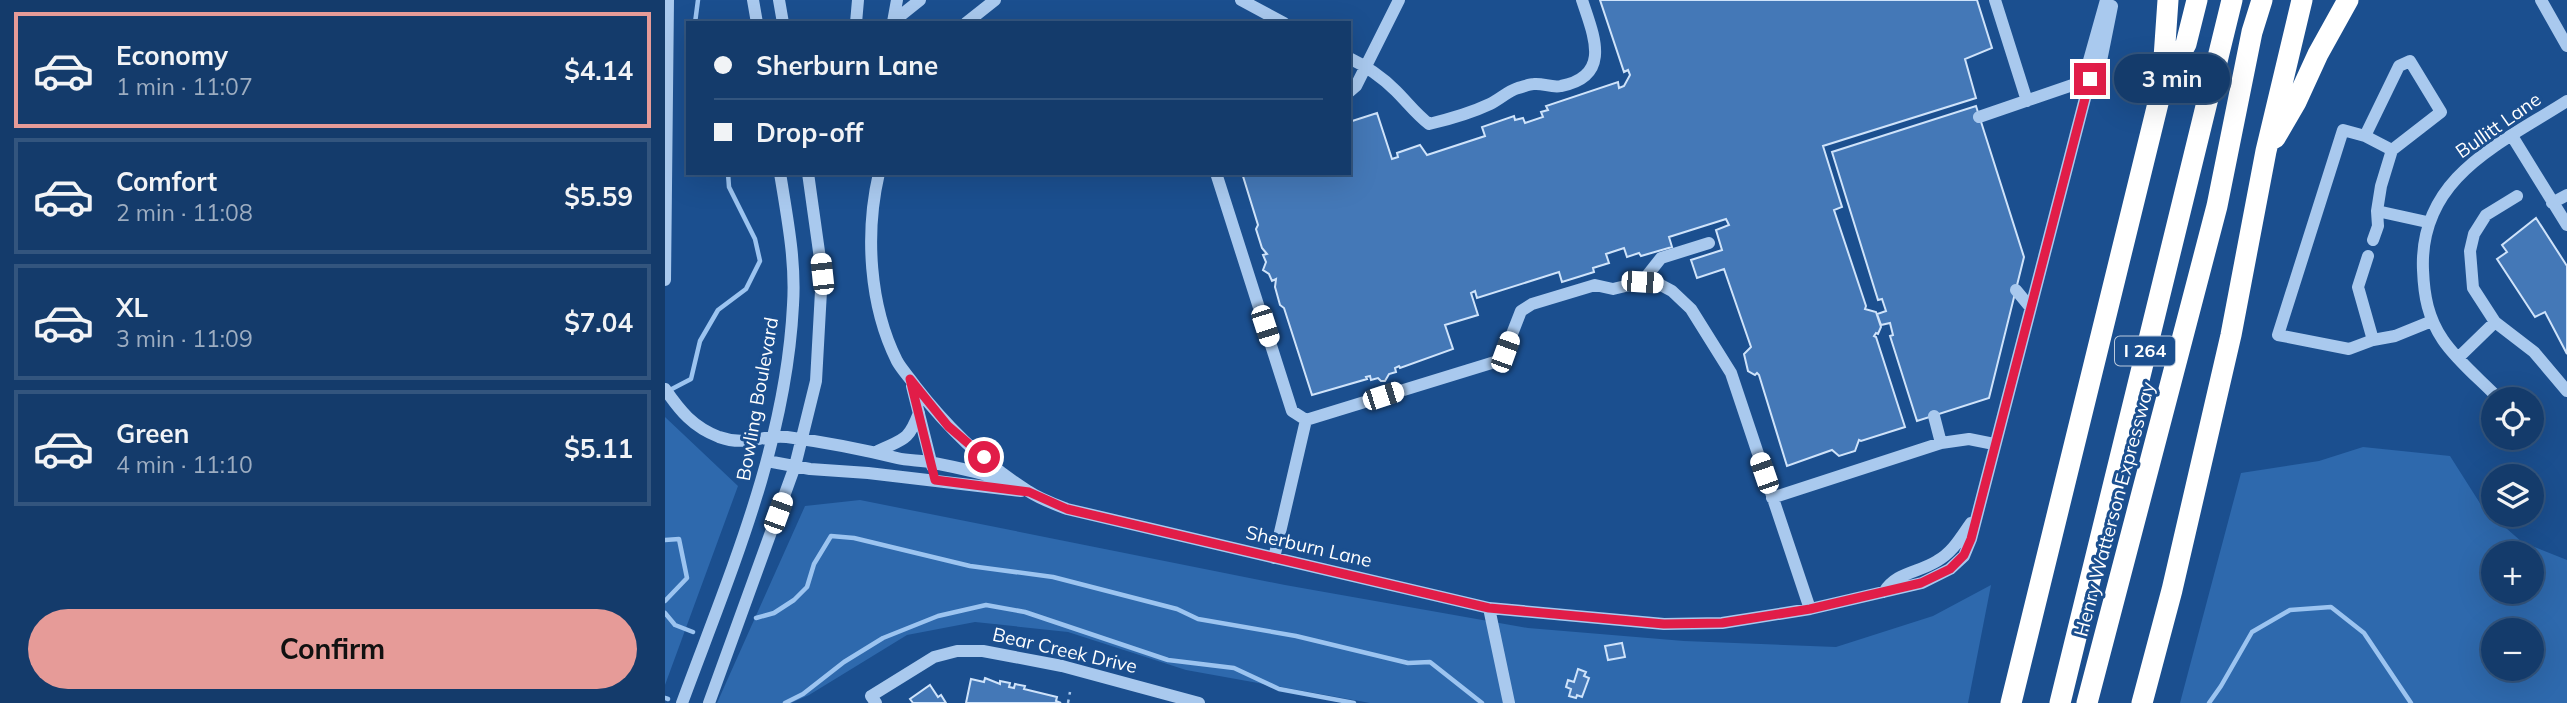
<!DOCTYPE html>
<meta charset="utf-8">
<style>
:root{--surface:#143b6b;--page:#1d4271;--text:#f1f3f6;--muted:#9dadc1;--line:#33557e;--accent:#e69b98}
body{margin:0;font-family:Mulish,sans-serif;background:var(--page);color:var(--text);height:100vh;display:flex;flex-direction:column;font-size:26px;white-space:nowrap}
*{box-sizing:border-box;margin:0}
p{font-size:23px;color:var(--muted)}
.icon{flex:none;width:38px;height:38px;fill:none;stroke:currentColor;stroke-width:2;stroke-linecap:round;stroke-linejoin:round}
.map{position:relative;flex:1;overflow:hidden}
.drawer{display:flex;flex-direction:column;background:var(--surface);width:665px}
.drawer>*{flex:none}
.banner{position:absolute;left:21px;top:21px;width:665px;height:154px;border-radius:0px;box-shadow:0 7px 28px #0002,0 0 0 2px var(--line);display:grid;align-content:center;height:154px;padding:0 28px;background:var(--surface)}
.buttons{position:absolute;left:1816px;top:387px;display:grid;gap:14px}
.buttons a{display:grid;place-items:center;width:63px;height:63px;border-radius:50%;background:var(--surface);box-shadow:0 7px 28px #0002,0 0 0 2px var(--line);font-size:35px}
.end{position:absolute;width:32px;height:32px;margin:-16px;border:9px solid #e11d48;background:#fff;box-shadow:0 0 0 4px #fff}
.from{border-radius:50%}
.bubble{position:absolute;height:49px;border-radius:24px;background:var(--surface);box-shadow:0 7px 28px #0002,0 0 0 2px var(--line);font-size:23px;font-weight:700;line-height:49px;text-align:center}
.car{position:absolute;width:21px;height:42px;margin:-21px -10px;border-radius:9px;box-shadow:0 0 5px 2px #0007;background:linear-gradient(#fff 24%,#345 0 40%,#fff 0 76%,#345 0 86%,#fff 0)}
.banner b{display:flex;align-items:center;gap:24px;height:66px;font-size:26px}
.banner b+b{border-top:2px solid var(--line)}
.banner i{width:18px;height:18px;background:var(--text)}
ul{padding:12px 0 0;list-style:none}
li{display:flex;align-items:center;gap:21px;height:116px;margin:0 14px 10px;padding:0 14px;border:4px solid var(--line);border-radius:0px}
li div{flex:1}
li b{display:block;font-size:26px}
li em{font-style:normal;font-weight:700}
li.selected{border-color:var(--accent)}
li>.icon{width:63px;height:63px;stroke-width:1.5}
.primary-button{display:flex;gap:14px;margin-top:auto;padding:14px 28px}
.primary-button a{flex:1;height:80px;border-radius:42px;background:var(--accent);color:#111;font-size:28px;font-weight:700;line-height:80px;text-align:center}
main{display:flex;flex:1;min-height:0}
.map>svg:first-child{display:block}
.green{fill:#2e69ad;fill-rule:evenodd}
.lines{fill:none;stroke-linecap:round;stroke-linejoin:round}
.stream{stroke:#9cc4f0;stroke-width:4.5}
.building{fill:#4478b7;stroke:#cfe3fa;stroke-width:2}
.path{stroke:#a9c9ee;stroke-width:2.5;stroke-dasharray:3.5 5;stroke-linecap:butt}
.minor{stroke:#a9c9ee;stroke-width:12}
.highway{stroke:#fff;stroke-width:21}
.route{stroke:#e11d48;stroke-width:9}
.labels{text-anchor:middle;stroke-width:6;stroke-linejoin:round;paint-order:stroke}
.shield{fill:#1b4f8f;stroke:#bbcadd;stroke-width:2}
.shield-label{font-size:18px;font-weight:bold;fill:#fff}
.street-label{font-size:19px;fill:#fff;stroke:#1b4f8f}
</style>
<main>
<section class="drawer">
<ul>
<li class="selected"><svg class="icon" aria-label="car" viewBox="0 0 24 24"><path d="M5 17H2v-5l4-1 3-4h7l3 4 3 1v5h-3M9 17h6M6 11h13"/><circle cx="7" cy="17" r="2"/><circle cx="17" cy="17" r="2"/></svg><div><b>Economy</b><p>1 min · 11:07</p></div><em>$4.14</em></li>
<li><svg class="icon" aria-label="car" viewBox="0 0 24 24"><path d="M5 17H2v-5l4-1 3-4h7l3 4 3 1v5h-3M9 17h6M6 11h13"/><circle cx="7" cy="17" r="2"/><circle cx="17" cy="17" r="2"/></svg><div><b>Comfort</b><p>2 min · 11:08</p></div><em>$5.59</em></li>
<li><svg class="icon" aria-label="car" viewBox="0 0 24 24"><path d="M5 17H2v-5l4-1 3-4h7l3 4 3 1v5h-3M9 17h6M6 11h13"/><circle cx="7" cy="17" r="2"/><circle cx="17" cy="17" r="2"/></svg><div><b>XL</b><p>3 min · 11:09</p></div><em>$7.04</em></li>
<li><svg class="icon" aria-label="car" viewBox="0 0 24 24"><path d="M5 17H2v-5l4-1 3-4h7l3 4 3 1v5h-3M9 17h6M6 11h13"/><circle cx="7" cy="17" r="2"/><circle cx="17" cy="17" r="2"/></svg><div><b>Green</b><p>4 min · 11:10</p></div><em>$5.11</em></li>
</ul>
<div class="primary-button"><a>Confirm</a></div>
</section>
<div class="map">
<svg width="1902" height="703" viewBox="0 0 1902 703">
<rect width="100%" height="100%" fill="#1b4f8f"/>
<path class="green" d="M 0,417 L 73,486 L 0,685 Z
M 1698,447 L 1785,456 L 1818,508 L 1857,542 L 1902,560 L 1902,703 L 1515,703 L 1576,473 L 1654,461 ZM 1867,553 L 1867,592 L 1829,592 L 1829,553 ZM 1829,630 L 1867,630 L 1867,668 L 1829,668 Z
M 195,500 L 620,585 L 863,628 L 1019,641 L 1171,647 L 1268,616 L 1326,585 L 1303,703 L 705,703 L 521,670 L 403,632 L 310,622 L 242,635 L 144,695 L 126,703 L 52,703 L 140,506 Z"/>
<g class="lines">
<path class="stream" d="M 30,23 L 33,0
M 3,391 L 26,379 L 35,341 L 53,310 L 81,289 L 95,261 L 90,239 L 64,187 L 63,173
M 0,540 L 14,539 L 22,578 L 0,601
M 0,613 L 10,625 L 28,632
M 91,618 L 109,613 L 129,600 L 142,587 L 149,564 L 166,536 L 189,538 L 305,566 L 388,577 L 512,609 L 533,619 L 631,636 L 743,663 L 765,662 L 817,703
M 0,698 L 3,699
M 120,703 L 138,694 L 179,662 L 218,638 L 273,616 L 321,605 L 360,612 L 503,660 L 569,668 L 614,689 L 689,703
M 1544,703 L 1556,686 L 1587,632 L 1625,610 L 1666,607 L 1699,633 L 1746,703"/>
</g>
<path class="building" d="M 935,0 L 1312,0 L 1327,48 L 1300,59 L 1311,98 L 1158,146 L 1177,207 L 1169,210 L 1201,306 L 1200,309 L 1211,312 L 1216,327 L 1213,334 L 1211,333 L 1209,336 L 1211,337 L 1240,427 L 1196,441 L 1194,440 L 1190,451 L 1174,456 L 1167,450 L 1122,466 L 1094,375 L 1092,373 L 1090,375 L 1083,371 L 1079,354 L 1086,347 L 1059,269 L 1032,278 L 1026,260 L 1057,250 L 1051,230 L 1064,225 L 1061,219 L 1004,237 L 1007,247 L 976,256 L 974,253 L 962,257 L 959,248 L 941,254 L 944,263 L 928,268 L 929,272 L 897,282 L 894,272 L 812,298 L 810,291 L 806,293 L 813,315 L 780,325 L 788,349 L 735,368 L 734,366 L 730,368 L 731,372 L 724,374 L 720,381 L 716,381 L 713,378 L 706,380 L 705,376 L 701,377 L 702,379 L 647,395 L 619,308 L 615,305 L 610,287 L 611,279 L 607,281 L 604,274 L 598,270 L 601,262 L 598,255 L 602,254 L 597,248 L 591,229 L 593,225 L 577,173 L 684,173 L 684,122 L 712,113 L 727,159 L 733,157 L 732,153 L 755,145 L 762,155 L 820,136 L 817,127 L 849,116 L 850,120 L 858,118 L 860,123 L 878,117 L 876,112 L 883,110 L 881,106 L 953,82 L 954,88 L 959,86 L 965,75 L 963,70 L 959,72 Z
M 1311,106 L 1359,257 L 1324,398 L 1252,421 L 1225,336 L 1228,335 L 1225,323 L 1216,325 L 1212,314 L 1221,311 L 1217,299 L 1213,300 L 1167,152 Z
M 1871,218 L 1902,266 L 1902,354 L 1880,312 L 1870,317 L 1832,259 L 1842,252 L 1837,245 Z
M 957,643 L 960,657 L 943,660 L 940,646 Z
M 913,669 L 921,672 L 919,676 L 924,678 L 917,697 L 912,695 L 911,698 L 904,696 L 906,689 L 901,687 L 903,680 L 909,682 Z
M 320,678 L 335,684 L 335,681 L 345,683 L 344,687 L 349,688 L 350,684 L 360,686 L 359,689 L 392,697 L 391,701 L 396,703 L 301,703 L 306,679 L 319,682 Z
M 265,685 L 273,697 L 276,695 L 281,703 L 248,703 L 245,699 Z"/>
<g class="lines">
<path class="path" d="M 403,703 L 405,692"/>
<path class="minor" d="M 88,0 L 92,23
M 114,0 L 118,23
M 576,0 L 619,23
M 1330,0 L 1362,101
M 1876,0 L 1902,46
M 230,20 L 255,0
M 228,22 L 232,0
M 191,23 L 193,0
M 301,23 L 330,0
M 684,58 C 701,66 718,78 731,91 C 743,103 751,114 764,124 C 785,119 806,113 825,104 C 835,99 843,91 853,88 C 858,87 864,84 869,84 C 878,83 887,88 896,86 C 948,76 928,34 917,0
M 684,92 L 691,86 L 734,0
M 1314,117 L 1425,79 L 1434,71 L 1447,6
M 1700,136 L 1678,130 L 1613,335 L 1684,349 L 1708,340
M 1847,136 L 1902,225
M 1727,150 L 1700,136 L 1734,66 L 1745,61 L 1776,112 L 1727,150 L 1716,186 L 1712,211 L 1762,222
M 214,173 C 200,233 204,305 232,361 C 237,370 245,378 251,387 C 282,427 320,464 363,491 C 375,499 389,504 402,509 L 824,608 L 999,624 L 1057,623 L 1145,609 L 1257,583 L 1285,569 L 1299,556 L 1306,539 L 1425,79 L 1423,64 L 1441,0
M 551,173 L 627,411 L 641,420
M 1887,203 L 1902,195
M 1708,240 L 1713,226 L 1712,211
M 1703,256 L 1693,287 L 1708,340 L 1730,336 L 1767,321
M 0,280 L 3,0
M 977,282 L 996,258 L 1044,243
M 1351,290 L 1365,307
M 1830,322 L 1869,352 L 1902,391
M 1794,357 L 1830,322 L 1808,288 L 1805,251 L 1809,234 L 1821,215 L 1852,196
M 247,386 L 267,466
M 0,389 C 15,411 28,427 54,437 C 82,447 97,434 122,437 C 159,442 196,449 232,458 C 244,461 257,460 269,463 C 295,468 321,474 347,482
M 1834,399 C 1816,380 1793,362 1778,340 C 1763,318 1759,296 1758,270 C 1754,177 1835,144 1902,101
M 1269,416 L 1276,443
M 213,451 C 238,439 243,442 254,413
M 102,461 L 145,469 L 203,473 L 356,491
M 1107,498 L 1276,443 L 1304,439 L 1329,444
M 609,558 L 641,420 L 833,361 L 840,352 L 856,311 L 867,304 L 930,285 L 948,289 L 977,282 L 992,283 L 1007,291 L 1026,309 L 1066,373 L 1145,609
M 1219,592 C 1231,572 1253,573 1272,561 C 1288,552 1296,537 1306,523
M 824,608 L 844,703
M 17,703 C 65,573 121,445 128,305 C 131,261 122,217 115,173
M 44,703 L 130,466 L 151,381 L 157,273 L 143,173
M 211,703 L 206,696 L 269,657 L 292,651 L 318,651 L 397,666 L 534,703"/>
<path class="highway" d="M 1500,82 L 1521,44 L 1532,0
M 1610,138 L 1631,102 L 1653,54 L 1683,0
M 1346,703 L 1497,87 L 1503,0
M 1395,703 L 1567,0
M 1422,703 L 1552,206 L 1587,32 L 1597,0
M 1477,703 L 1507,590 L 1566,335 L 1601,151 L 1637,0"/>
</g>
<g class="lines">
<path class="route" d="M 319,457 L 283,426 L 245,379 L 270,480 L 364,492 L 402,509 L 824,608 L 999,624 L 1057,623 L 1145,609 L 1256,583 L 1285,569 L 1299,555 L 1306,539 L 1425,79"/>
</g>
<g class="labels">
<rect class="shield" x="1450" y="336.5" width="60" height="29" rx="5"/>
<g class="shield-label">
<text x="1480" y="357">I 264</text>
</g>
<g class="street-label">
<text transform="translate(1833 125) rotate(-35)" y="7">Bullitt Lane</text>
<text transform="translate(92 399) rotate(-80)" y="7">Bowling Boulevard</text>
<text transform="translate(1449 509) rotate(-75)" y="7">Henry Watterson Expressway</text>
<text transform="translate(644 546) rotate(13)" y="7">Sherburn Lane</text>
<text transform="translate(400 650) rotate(13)" y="7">Bear Creek Drive</text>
</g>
</g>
</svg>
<div class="buttons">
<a><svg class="icon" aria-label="locate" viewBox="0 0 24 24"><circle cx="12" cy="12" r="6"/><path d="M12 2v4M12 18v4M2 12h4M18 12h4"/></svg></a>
<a><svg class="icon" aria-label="layers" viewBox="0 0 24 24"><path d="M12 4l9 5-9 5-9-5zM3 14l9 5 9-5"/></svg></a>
<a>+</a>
<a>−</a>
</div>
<i class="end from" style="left:319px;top:457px"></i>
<i class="end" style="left:1425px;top:79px"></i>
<div class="bubble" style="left:1449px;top:54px;width:116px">3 min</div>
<i class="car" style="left:157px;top:274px;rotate:354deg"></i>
<i class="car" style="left:977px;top:282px;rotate:94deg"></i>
<i class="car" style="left:600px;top:326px;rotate:162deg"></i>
<i class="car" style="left:840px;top:352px;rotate:20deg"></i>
<i class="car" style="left:718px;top:396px;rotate:72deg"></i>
<i class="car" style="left:1099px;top:473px;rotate:341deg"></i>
<i class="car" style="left:113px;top:513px;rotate:20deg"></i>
<div class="banner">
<b><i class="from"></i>Sherburn Lane</b>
<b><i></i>Drop-off</b>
</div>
</div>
</main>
